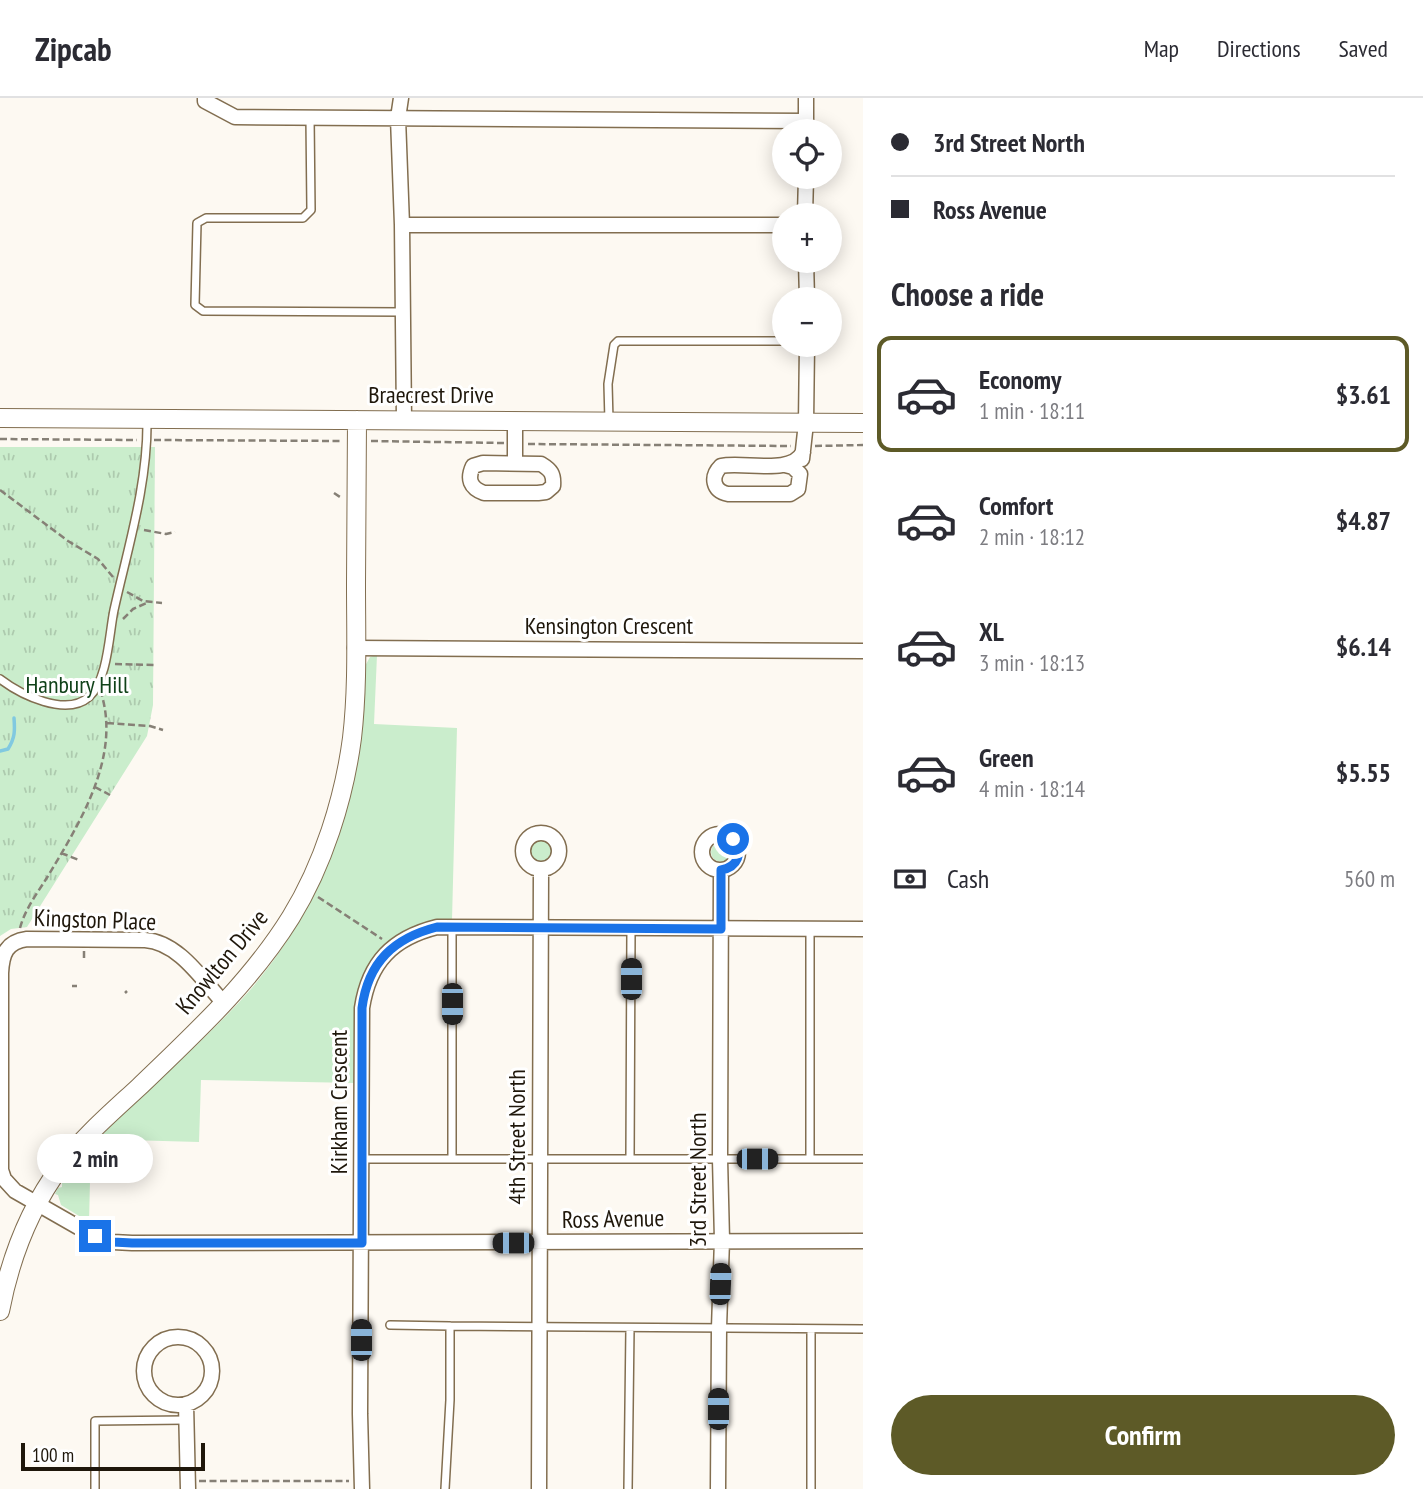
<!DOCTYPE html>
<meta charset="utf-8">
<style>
:root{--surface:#fff;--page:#f7f7f7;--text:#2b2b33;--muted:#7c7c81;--line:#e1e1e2;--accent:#5d5a27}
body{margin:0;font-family:"PT Sans Narrow",sans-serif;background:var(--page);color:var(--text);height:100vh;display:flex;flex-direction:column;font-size:26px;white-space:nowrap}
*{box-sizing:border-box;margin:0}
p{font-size:23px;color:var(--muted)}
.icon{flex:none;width:38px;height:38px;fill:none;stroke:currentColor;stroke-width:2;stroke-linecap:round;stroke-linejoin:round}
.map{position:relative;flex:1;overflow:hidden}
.side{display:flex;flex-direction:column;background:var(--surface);width:560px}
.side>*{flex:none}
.guide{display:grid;align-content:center;height:154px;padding:0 28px;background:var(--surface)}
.tools{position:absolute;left:772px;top:21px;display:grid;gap:14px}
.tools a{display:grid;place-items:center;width:70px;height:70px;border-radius:50%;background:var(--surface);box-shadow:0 4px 18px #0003;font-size:35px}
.scale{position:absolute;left:21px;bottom:18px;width:184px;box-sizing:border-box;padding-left:7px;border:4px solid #1f170b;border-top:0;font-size:19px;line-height:24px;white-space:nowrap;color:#1f170b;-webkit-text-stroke:5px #fff;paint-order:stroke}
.end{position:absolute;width:32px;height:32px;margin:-16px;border:9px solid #1a73e8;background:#fff;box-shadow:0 0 0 4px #fff}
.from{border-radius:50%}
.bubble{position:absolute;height:49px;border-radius:24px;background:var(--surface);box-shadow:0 4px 18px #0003;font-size:23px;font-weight:700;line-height:49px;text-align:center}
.car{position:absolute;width:21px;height:42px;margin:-21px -10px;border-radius:9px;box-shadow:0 0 5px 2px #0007;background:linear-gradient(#222 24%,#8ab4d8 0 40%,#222 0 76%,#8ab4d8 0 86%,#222 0)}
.guide b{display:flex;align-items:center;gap:24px;height:66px;font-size:26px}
.guide b+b{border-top:2px solid var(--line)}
.guide i{width:18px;height:18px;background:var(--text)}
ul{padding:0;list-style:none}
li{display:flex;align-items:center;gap:21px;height:116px;margin:0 14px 10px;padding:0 14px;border:4px solid transparent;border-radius:14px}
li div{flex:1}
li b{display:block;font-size:26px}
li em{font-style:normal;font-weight:700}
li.current{border-color:var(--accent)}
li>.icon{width:63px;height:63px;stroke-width:1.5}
h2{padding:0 28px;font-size:32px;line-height:84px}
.pay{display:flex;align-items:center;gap:18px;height:77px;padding:0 28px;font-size:26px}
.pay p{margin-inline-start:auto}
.button{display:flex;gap:14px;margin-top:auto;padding:14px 28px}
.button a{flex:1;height:80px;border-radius:42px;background:var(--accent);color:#fff;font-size:28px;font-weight:700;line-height:80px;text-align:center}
header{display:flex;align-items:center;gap:42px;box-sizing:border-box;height:98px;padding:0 35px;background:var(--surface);border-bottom:2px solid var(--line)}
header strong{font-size:33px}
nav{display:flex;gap:38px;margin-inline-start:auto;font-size:24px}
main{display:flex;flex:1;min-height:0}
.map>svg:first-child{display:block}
.grass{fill:#caedcc}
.park{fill:url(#park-tufts)}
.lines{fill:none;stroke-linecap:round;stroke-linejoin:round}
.stream{stroke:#81c9e0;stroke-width:3.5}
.service-casing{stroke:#826e50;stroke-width:10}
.minor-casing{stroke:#826e50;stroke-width:17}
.tertiary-casing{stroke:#826e50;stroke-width:20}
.path{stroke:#868076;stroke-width:2.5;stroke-dasharray:7 3.5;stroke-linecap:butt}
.service{stroke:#fff;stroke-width:7}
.minor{stroke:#fff;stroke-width:14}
.tertiary{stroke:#fff;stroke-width:18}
.route{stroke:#1a73e8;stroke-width:9}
.labels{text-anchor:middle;stroke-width:6;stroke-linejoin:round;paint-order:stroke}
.street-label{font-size:24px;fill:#1f170b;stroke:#fff}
.park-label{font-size:24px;fill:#104219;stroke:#fff}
</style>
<header>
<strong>Zipcab</strong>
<nav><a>Map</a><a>Directions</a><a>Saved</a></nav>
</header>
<main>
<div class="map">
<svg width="863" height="1391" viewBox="0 0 863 1391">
<defs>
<pattern id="park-tufts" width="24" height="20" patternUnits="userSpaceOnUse" patternTransform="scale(1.75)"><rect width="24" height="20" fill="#caedcc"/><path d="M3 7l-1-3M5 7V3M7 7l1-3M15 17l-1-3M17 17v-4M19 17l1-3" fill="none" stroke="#adcaae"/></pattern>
</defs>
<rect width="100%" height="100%" fill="#fdf9f2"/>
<path class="grass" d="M 377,557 L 374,626 L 457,630 L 452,822 L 424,826 L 405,833 L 395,840 L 370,867 L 361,885 L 356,905 L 355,985 L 201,982 L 199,1044 L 127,1042 L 98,1063 L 90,1083 L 89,1124 L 61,1107 L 58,1097 L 55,1096 L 58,1090 L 62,1089 L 62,1085 C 77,1067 91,1048 107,1032 C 154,985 207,941 251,891 C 329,800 362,686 365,568 L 370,559 Z
M530 753a11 11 0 1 1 22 0a11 11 0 1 1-22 0Z
M711 754a10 10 0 1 1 20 0a10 10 0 1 1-20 0Z"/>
<path class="park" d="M 0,349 L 155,349 L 153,607 L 147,638 L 27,829 L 11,831 L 0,838 Z"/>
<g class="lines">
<path class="stream" d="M 0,653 L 8,651 C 15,640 15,633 14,620"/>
<g class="service-casing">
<path id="service" d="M 310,20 L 311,112 L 303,120 L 206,120 L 197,125 L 195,207 L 203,213 L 403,214
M 609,323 L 608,286 L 614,247 L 618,243 L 784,243
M 0,581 C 21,597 66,619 89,599 C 108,582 109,536 114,512 C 128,449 148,386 147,321
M 452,828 L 452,1061
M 362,1061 L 863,1061
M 630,1061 L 631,830
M 810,1061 L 810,831
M 390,1227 L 450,1228
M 95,1391 L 95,1323 L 186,1322
M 445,1391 L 450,1302 L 450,1228 L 863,1231
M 628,1391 L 630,1230
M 811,1391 L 811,1231"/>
</g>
<g class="minor-casing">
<path id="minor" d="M 205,0 L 205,3 L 235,19 L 806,23
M 401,0 L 398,20 L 402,127 L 404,322
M 806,33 L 806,0
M 805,117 L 806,79
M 402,127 L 784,127
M 806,163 L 807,201
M 802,361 L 806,325 L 807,247
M 483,365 L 541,366 C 551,372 554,376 553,388 L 546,394 L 538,395 L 484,395 C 470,390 467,381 473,368 Z
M 515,365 L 515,322
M 785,367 L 793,369 L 800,376 L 798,391 L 790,396 L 728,396 C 713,393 710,379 721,368 C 743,363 792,378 803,354
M 355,550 L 863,553
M523 753a18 18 0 1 1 36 0a18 18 0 1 1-36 0Z
M702 754a18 18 0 1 1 36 0a18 18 0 1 1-36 0Z
M 224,905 C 203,883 179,844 145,842 L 27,841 C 6,844 2,856 1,875 L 1,1072 L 4,1081 L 15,1093 L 78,1129 L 113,1144 L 132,1145 L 863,1143
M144 1273a34 34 0 1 1 68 0a34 34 0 1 1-68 0Z
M 186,1306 L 188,1391
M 362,1391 L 360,1316 L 362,910 C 369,864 393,840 437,829 L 863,831
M 539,1391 L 541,771
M 718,1391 L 719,1230 L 722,1142 L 720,1061 L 721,772"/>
</g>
<g class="tertiary-casing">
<path id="tertiary" d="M 0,320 L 863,325
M 0,1213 C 10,1161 29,1111 61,1068 C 84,1038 112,1014 139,989 C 194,936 250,885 291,819 C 323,767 344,701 352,640 C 358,589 356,537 356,486 C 356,431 357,377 357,322"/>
</g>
<path class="path" d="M 0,341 L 137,342
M 154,342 L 343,343
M 371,343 L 504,345
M 528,346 L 791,348
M 815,348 L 863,347
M 0,392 L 68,443 L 98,461 L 113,479
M 334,395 L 340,399
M 144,432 L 166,436 L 175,434
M 127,494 L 143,503 L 162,505
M 123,521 L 133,511 L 149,504
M 115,566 L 154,567
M 107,625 L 150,628 L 163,632
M 95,689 L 110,697
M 61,755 L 79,762
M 318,799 L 382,841
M 20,830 C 25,811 38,794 48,778 C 79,726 120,661 102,598
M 84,853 L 84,863
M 72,888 L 77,888
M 125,895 L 127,893
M 199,1383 L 349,1383"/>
<use href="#service" class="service"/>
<use href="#minor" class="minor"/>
<use href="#tertiary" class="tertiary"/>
</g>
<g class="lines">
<path class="route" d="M 95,1138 L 113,1144 L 132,1145 L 362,1145 L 362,910 C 368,864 394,840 437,829 L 721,831 L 721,772 C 738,769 744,754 733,741"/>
</g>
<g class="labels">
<g class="street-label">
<text x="431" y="305">Braecrest Drive</text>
<text x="609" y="536">Kensington Crescent</text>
<text transform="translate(95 822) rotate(2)" y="8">Kingston Place</text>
<text transform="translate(222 864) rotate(-50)" y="8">Knowlton Drive</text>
<text transform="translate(339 1004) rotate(-90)" y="8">Kirkham Crescent</text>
<text transform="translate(517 1039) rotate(-90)" y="8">4th Street North</text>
<text transform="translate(698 1082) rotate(-90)" y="8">3rd Street North</text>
<text transform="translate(613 1121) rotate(-1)" y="8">Ross Avenue</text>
</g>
<g class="park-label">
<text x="77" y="595">Hanbury Hill</text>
</g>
</g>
</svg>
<div class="tools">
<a><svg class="icon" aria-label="locate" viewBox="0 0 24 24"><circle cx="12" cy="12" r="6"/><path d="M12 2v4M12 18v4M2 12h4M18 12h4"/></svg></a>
<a>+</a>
<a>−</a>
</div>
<div class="scale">100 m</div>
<i class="end from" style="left:733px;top:741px"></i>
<i class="end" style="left:95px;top:1138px"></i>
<div class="bubble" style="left:37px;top:1036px;width:116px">2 min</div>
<i class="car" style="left:631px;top:881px;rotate:0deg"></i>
<i class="car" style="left:452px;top:906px;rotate:180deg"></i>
<i class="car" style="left:757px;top:1061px;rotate:90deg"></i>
<i class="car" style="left:513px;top:1145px;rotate:270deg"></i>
<i class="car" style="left:720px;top:1186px;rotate:2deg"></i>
<i class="car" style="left:361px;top:1242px;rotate:0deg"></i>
<i class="car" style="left:718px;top:1311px;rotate:0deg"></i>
</div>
<section class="side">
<div class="guide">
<b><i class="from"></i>3rd Street North</b>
<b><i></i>Ross Avenue</b>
</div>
<h2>Choose a ride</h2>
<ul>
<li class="current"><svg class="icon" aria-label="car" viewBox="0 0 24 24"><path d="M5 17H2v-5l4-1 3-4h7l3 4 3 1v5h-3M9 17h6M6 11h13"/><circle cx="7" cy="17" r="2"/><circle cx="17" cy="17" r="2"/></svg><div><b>Economy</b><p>1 min · 18:11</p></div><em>$3.61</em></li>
<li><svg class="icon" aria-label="car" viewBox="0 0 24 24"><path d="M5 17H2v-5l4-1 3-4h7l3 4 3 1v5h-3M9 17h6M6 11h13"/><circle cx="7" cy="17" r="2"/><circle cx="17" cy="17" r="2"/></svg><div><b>Comfort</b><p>2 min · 18:12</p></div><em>$4.87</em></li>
<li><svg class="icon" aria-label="car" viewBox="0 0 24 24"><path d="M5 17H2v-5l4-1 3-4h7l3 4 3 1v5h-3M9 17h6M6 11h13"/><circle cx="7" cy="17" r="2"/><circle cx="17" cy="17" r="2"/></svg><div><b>XL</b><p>3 min · 18:13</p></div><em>$6.14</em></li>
<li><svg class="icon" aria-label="car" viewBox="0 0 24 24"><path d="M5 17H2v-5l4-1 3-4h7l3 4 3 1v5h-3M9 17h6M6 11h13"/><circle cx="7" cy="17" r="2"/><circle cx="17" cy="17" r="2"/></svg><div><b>Green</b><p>4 min · 18:14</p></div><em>$5.55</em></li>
</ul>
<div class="pay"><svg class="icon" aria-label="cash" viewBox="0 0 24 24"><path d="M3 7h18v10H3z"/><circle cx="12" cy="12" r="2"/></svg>Cash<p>560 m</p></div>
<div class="button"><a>Confirm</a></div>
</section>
</main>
